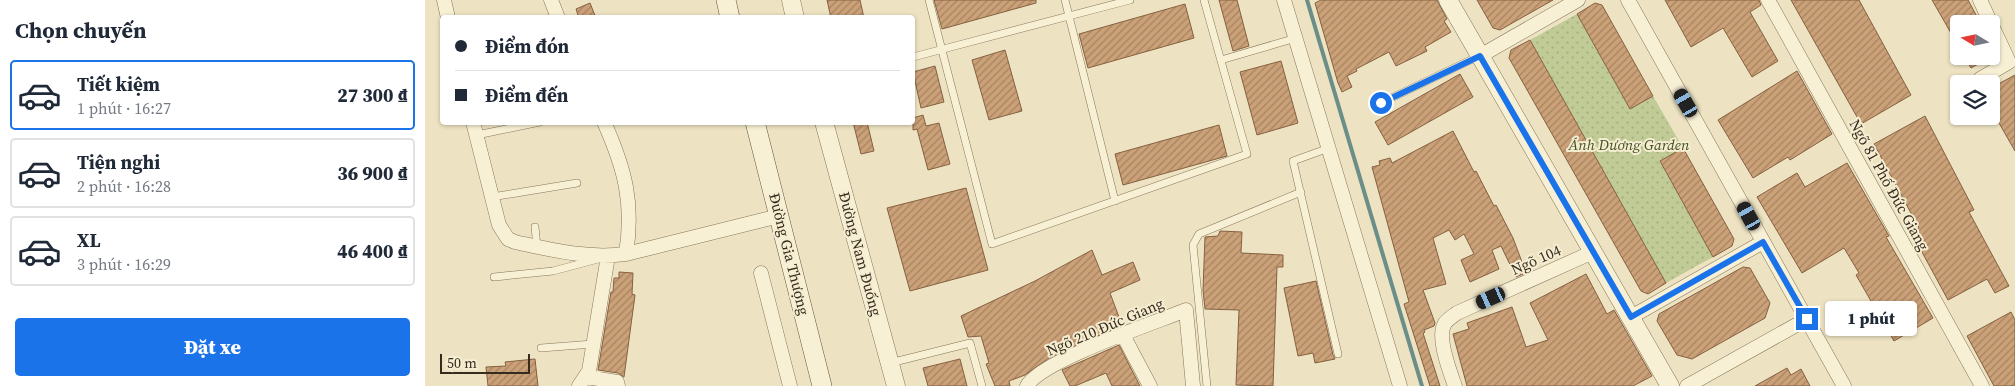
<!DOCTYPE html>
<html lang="vi">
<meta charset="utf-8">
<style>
:root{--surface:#fff;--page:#f2f2f3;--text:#1f2937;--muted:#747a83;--line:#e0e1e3;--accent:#1a73e8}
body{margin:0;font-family:"Source Serif 4",serif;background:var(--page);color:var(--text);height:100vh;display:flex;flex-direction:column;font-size:19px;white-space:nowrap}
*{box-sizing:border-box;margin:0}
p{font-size:16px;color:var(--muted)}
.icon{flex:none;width:28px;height:28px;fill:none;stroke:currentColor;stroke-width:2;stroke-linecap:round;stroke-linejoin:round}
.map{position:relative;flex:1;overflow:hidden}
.drawer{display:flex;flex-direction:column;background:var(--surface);width:425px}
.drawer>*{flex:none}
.guide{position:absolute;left:15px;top:15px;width:475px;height:110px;border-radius:5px;box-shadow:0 1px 4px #0004;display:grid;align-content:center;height:110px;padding:0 15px;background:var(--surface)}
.needle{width:32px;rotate:280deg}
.buttons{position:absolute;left:1525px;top:15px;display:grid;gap:10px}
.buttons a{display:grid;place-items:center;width:50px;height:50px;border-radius:5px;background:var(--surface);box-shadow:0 1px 4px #0004;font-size:25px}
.scale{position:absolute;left:15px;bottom:12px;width:90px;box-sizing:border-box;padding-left:5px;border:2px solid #372b1d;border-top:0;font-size:14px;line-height:18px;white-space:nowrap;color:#372b1d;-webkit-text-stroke:4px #f5edd1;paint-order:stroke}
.end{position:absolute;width:22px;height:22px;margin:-11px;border:6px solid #1a73e8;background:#fff;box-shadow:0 0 0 2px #fff}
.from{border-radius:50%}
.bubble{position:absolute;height:35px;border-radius:5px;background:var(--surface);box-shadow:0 1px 4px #0004;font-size:16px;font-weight:800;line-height:35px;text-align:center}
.car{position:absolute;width:15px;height:30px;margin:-15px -8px;border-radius:6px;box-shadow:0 0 4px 1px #0007;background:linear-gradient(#222 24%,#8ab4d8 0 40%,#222 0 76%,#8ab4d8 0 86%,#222 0)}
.guide b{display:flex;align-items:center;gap:18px;height:48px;font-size:19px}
.guide b+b{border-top:1px solid var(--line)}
.guide i{width:12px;height:12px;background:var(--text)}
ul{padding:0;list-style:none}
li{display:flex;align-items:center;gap:15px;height:70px;margin:0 10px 8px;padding:0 5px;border:2px solid var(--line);border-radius:5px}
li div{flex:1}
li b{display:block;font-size:19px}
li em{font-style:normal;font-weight:800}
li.active{border-color:var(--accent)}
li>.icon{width:45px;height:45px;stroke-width:1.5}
h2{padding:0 15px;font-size:22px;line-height:60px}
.button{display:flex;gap:10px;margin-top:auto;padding:10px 15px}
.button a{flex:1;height:58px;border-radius:5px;background:var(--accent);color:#fff;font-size:20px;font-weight:800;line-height:58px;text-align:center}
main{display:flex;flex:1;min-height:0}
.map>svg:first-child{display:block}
.green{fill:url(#green-dots)}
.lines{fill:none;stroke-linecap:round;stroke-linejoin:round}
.stream{stroke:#6c8e88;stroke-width:4}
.building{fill:url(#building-hatch);stroke:#856040}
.service-casing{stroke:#877559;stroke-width:8}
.minor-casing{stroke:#877559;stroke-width:15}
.tertiary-casing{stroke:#877559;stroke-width:19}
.secondary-casing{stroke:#68563d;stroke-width:20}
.service{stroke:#f8f0d5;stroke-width:7}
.minor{stroke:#f8f0d5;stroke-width:14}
.tertiary{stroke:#f8f0d5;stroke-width:18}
.secondary{stroke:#f8f0d5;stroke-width:19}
.route{stroke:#1a73e8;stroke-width:6}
.labels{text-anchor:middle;stroke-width:4;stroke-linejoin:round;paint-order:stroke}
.park-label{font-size:15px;font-style:italic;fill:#445324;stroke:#f5edd1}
.street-label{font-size:15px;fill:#372b1d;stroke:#f5edd1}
</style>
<main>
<section class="drawer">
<h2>Chọn chuyến</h2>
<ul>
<li class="active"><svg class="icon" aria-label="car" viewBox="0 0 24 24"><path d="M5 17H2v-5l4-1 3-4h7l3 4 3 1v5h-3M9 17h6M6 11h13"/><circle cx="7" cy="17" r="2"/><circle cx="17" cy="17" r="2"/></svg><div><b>Tiết kiệm</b><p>1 phút · 16:27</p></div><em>27 300 ₫</em></li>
<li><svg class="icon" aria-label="car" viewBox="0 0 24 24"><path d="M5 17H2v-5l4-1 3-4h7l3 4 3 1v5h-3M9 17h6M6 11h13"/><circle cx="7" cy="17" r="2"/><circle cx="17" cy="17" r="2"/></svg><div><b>Tiện nghi</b><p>2 phút · 16:28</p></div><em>36 900 ₫</em></li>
<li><svg class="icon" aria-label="car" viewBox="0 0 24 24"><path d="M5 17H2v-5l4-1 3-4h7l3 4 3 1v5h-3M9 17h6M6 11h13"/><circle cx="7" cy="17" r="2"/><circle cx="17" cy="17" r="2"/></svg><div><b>XL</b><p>3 phút · 16:29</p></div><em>46 400 ₫</em></li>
</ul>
<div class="button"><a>Đặt xe</a></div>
</section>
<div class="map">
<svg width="1590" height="386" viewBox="0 0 1590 386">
<defs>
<pattern id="green-dots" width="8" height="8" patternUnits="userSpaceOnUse" patternTransform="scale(1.25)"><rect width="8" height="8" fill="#c1cb96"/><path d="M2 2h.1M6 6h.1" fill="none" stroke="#a6ae81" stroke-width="1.8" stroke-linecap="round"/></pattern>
<pattern id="building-hatch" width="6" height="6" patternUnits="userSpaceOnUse" patternTransform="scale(1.25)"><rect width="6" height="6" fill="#cba178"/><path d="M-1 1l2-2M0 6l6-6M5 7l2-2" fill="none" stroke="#a68362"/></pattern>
</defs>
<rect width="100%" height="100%" fill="#ede3c2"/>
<path class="green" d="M 1152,14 L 1205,109 L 1228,96 L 1258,148 L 1235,162 L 1288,257 L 1241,283 L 1105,40 Z"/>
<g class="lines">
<path class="stream" d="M 882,0 L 997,386"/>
</g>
<path class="building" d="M 402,0 L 435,0 L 439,18 L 406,18 Z
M 509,0 L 611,0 L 611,3 L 517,29 Z
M 794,0 L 812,0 L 824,46 L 808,51 Z
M 896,0 L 1012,0 L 1022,19 L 1019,21 L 1026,32 L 1000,47 L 1002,51 L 971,66 L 964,52 L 931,69 L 932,71 L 922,76 L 927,87 L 917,92 L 913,83 L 890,3 Z
M 1052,0 L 1128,0 L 1075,30 L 1068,28 Z
M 1240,0 L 1334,0 L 1336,5 L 1325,12 L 1353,61 L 1327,77 L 1298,28 L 1266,47 Z
M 1366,0 L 1434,0 L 1486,95 L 1436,124 Z
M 1507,0 L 1543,0 L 1556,24 L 1534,24 L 1534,47 Z
M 165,3 L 171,18 L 154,18 L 151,9 Z
M 1170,3 L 1177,5 L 1228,96 L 1205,109 L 1152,14 Z
M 760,4 L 769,38 L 663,68 L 654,34 Z
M 1105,40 L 1241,283 L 1223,294 L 1216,291 L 1084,58 L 1086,50 Z
M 580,50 L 597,111 L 564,120 L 547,60 Z
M 1539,56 L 1567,56 L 1546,68 Z
M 856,61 L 873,123 L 832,135 L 815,72 Z
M 510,66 L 519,102 L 496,108 L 488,72 Z
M 1372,71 L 1407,134 L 1365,160 L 1363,157 L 1328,178 L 1293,120 Z
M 1035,74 L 1048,97 L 963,145 L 950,122 Z
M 1590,75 L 1590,151 L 1566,109 L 1566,88 Z
M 498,115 L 501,126 L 514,123 L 525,164 L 503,170 L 492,129 L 488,130 L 488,118 Z
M 1500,116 L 1549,210 L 1544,212 L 1584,286 L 1570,293 L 1562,279 L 1523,300 L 1491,241 L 1494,239 L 1489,230 L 1494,228 L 1449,144 Z
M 428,122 L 442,122 L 449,151 L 436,154 Z
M 794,125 L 802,156 L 698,185 L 690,154 Z
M 1028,131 L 1049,172 L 1051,171 L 1069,206 L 1071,205 L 1088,238 L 1097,262 L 1094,263 L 1098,274 L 1091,277 L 1076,246 L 1067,250 L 1074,269 L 1045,282 L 1036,260 L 1049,254 L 1039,234 L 1030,240 L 1024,230 L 1008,238 L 1021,284 L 998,290 L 1010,323 L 1009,326 L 999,330 L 1000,332 L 998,333 L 1015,386 L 1005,386 L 979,304 L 984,302 L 947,167 L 955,165 L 954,161 L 965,158 L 967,163 Z
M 1258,148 L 1309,239 L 1307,246 L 1288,257 L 1235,161 Z
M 1422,163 L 1464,236 L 1461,237 L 1508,318 L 1469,341 L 1431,275 L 1434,273 L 1419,248 L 1377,273 L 1332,197 L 1372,173 L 1380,187 Z
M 541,188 L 563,270 L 485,291 L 462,208 Z
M 795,231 L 817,232 L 816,253 L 858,255 L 858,267 L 852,267 L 848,386 L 811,385 L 814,310 L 780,309 L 778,290 L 780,237 L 793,236 Z
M 667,250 L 677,275 L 708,262 L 715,280 L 685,293 L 697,325 L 624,358 L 600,375 L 584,381 L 585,386 L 570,386 L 561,364 L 564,363 L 556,336 L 543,337 L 536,316 L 610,281 Z
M 1318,267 L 1325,268 L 1345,303 L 1340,318 L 1267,359 L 1252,355 L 1232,321 L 1234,314 Z
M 194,272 L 208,273 L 207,294 L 210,295 L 199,377 L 193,373 L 173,370 L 186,292 L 188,292 L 189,278 L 194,278 Z
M 1161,274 L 1182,314 L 1189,310 L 1227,376 L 1208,386 L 1042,386 L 1028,334 L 1044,329 L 1042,323 L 1087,307 L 1101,347 L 1123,340 L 1105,303 Z
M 891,281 L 908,355 L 910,359 L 890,363 L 888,353 L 873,356 L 859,288 Z
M 1586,312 L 1590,320 L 1590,386 L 1569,386 L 1542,336 Z
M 694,345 L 715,386 L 687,386 L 681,373 L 650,386 L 645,386 L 637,370 Z
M 110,359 L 113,386 L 63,386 L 61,367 L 81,366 L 80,362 Z
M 535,359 L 542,386 L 503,386 L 498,368 Z
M 1362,368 L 1366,375 L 1376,369 L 1385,386 L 1330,386 Z"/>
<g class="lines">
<g class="service-casing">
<path id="service" d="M 504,0 L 567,244 L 822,154 L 779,0
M 640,0 L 690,201
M 488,57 L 705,0
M 796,60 L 871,38
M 956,103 L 1054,56
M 52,135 L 115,122
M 904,148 L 868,161 L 913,354
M 67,197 L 152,183
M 110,227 L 112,247
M 69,277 L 128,271 L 173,259
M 116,348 L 168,344
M 465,363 L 545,343 L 557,386
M 782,386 L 768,245 L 774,234 L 876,192"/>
</g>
<g class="minor-casing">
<path id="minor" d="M 19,0 L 23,18
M 126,0 L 133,18
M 859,0 L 975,386
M 1203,0 L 1419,386
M 1343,0 L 1557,386
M 1055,56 L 1153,0
M 1555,79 L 1584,62 L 1555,0
M 48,122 L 74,225 L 83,239 L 90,242 C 127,250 162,259 201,254 L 354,216
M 179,122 C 200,169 209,203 201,254
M 336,273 L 365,386
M 1206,317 L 1338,242
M 698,335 L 725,386
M 161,377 L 192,382 L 193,386
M 154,386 L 164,371 L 183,256
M 602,386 C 615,361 729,323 761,310 L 768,386
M 1030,386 C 1025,372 1011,336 1020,323 C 1023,319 1028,316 1032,313 L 1168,252
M 1262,386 L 1382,319"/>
</g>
<g class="tertiary-casing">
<path id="tertiary" d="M 366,0 L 370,18
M 1023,0 L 1245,386
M 399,122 L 471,386"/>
</g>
<g class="secondary-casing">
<path id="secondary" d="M 301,0 L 305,18
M 330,122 L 397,386"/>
</g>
<use href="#service" class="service"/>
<use href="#minor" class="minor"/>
<use href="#tertiary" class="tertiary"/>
<use href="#secondary" class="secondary"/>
</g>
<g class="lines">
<path class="route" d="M 956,103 L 1055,56 L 1206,317 L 1338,242 L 1382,319"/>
</g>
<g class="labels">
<g class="park-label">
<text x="1204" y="150">Ánh Dương Garden</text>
</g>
<g class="street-label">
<text transform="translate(1464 185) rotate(61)" y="5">Ngõ 81 Phố Đức Giang</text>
<text transform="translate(364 254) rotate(76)" y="5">Đường Gia Thượng</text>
<text transform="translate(435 254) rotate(75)" y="5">Đường Nam Đuống</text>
<text transform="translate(1111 260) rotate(-24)" y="5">Ngõ 104</text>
<text transform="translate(680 327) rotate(-23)" y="5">Ngõ 210 Đức Giang</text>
</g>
</g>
</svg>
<div class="buttons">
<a><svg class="needle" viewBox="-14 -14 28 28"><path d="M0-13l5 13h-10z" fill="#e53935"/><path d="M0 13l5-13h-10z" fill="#747a83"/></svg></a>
<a><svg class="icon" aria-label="layers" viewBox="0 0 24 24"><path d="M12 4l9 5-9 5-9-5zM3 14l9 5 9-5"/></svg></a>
</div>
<div class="scale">50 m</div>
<i class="end from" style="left:956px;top:103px"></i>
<i class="end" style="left:1382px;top:319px"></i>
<div class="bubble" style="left:1400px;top:301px;width:92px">1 phút</div>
<i class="car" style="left:1261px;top:103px;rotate:330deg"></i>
<i class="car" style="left:1324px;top:216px;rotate:331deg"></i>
<i class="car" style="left:1066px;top:298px;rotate:246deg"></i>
<div class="guide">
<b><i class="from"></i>Điểm đón</b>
<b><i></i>Điểm đến</b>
</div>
</div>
</main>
